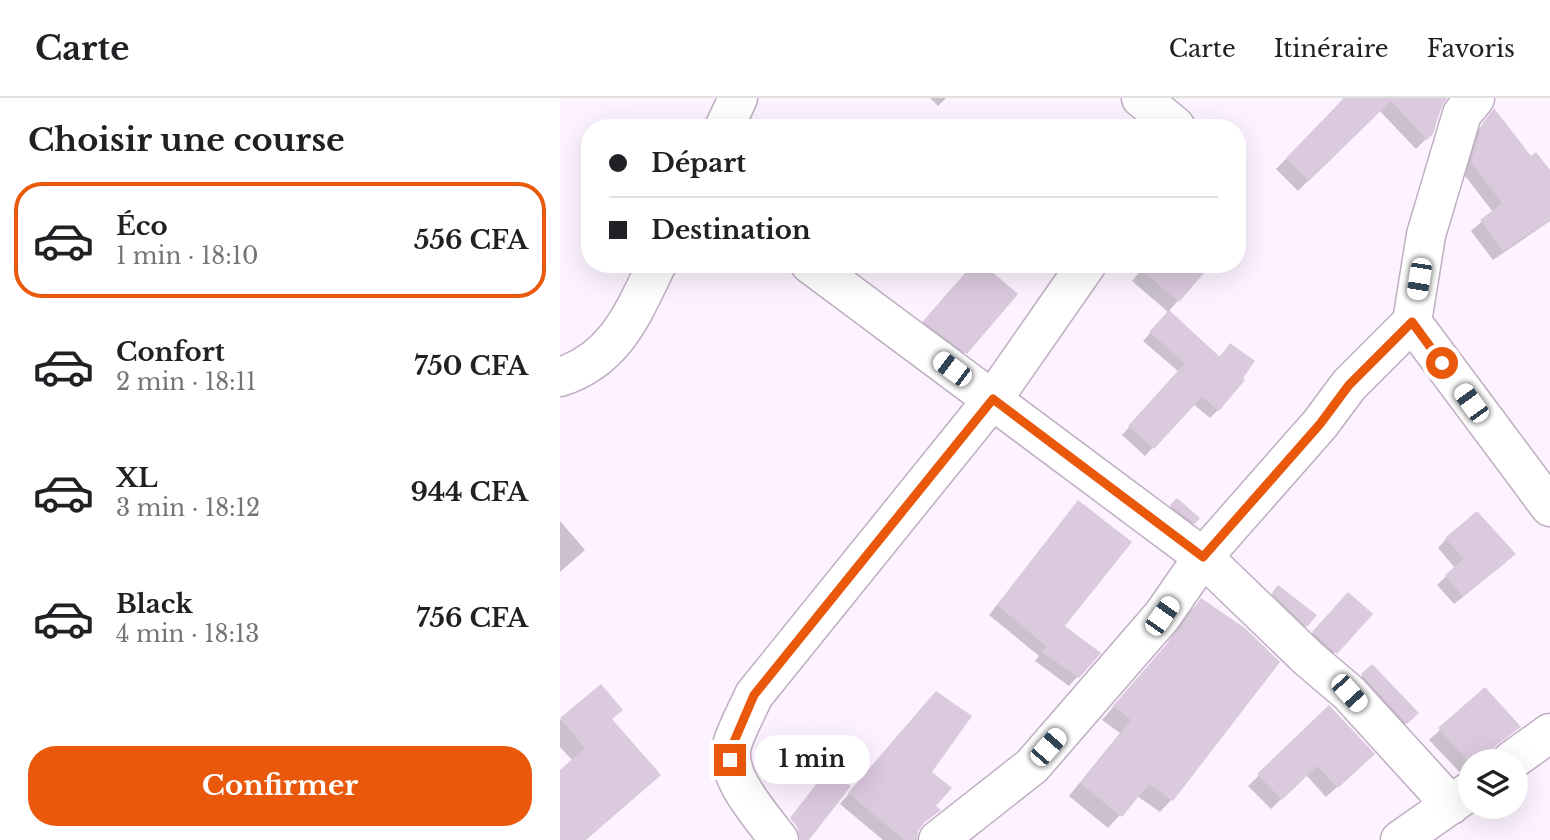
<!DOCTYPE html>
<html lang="fr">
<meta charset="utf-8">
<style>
:root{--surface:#fff;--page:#f2f2f2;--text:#202124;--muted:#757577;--line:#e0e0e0;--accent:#ea580c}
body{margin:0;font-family:"Libre Baskerville",serif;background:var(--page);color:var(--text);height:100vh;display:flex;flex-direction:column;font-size:26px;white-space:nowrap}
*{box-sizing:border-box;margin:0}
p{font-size:23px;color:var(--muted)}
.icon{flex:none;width:38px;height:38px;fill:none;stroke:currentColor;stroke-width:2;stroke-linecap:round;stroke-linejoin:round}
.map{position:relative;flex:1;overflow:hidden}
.details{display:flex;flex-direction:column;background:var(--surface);width:560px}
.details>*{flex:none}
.top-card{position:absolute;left:21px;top:21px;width:665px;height:154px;border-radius:28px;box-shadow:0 7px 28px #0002;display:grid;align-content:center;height:154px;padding:0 28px;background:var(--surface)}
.tools{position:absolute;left:898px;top:651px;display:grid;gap:14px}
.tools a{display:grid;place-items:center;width:70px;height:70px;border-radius:50%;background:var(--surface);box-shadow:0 7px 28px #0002;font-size:35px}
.end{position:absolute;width:32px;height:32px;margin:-16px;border:9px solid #ea580c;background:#fff;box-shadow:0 0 0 4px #fff}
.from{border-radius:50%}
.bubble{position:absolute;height:49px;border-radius:24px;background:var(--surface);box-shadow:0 7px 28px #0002;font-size:23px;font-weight:800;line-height:49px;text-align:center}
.car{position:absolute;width:21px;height:42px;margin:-21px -10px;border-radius:9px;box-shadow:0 0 5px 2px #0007;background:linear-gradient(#fff 24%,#345 0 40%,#fff 0 76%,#345 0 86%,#fff 0)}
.top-card b{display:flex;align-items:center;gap:24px;height:66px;font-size:26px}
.top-card b+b{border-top:2px solid var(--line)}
.top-card i{width:18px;height:18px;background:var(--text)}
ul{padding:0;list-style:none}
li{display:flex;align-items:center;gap:21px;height:116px;margin:0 14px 10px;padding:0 14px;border:4px solid transparent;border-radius:28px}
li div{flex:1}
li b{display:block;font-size:26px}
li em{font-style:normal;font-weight:800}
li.current{border-color:var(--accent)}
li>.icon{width:63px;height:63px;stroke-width:1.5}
h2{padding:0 28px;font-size:32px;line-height:84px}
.primary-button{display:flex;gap:14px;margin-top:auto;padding:14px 28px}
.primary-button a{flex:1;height:80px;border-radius:28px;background:var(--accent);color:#fff;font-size:28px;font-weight:800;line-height:80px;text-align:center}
header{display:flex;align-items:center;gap:42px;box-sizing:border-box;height:98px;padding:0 35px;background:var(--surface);border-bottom:2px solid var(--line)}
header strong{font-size:33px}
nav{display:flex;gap:38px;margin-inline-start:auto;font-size:24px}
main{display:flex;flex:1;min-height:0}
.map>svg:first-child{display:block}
.shadow{fill:#0003}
.building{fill:#dbc9de}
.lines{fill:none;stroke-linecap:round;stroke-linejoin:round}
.minor-casing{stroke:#bfadc2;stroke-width:41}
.minor{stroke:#fff;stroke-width:38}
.route{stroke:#ea580c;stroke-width:9}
</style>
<header>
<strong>Carte</strong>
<nav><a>Carte</a><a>Itinéraire</a><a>Favoris</a></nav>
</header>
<main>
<section class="details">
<h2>Choisir une course</h2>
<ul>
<li class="current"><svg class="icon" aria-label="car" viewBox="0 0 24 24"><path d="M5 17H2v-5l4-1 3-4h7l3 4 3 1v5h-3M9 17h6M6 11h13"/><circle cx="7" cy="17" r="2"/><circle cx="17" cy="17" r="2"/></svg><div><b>Éco</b><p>1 min · 18:10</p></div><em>556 CFA</em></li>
<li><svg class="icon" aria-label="car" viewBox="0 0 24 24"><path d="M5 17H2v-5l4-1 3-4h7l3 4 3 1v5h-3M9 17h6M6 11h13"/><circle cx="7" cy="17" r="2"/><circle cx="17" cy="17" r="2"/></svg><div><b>Confort</b><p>2 min · 18:11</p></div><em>750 CFA</em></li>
<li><svg class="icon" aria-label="car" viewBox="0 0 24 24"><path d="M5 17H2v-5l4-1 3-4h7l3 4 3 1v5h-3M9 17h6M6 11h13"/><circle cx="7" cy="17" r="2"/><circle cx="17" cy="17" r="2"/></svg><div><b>XL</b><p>3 min · 18:12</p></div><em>944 CFA</em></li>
<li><svg class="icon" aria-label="car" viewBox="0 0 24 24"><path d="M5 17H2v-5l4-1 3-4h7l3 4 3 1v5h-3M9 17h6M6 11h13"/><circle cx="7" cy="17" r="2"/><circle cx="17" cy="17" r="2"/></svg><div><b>Black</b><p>4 min · 18:13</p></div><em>756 CFA</em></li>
</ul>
<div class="primary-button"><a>Confirmer</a></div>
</section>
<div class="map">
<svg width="990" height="742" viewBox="0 0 990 742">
<rect width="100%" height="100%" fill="#fdf2ff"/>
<path class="shadow" d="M 370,0 L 386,0 L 378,8 Z
M 820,0 L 885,0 L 872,35 L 856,51 L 813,6 Z
M 934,13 L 970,60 L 990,75 L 990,123 L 933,162 L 911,133 L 933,114 L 902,74 L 913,38 Z
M 767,20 L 789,42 L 738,93 L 716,71 Z
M 586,166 L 650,166 L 608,214 L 572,183 Z
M 407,174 L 405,254 L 395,265 L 354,234 Z
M 601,223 L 658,260 L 670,247 L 658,312 L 650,320 L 633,306 L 585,358 L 562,337 L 619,274 L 583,243 Z
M 617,402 L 638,420 L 629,430 L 607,413 Z
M 518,404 L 503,529 L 539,555 L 509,588 L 475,563 L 479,558 L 429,517 Z
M 0,423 L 25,452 L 0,474 Z
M 886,441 L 945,465 L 894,506 L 877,487 L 895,470 L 878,450 Z
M 714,495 L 746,528 L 741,533 L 709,501 Z
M 642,502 L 612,701 L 600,714 L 577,698 L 548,730 L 509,698 L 560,635 L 542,622 L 606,547 L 629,514 Z
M 778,507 L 810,516 L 765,565 L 743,545 Z
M 811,569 L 856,615 L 841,630 L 797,583 Z
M 41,588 L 50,622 L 25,742 L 0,742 L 0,675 L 13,663 L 0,649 L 0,622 Z
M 924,592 L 958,629 L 930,652 L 929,663 L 910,663 L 910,685 L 869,642 Z
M 366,605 L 374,709 L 378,712 L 359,729 L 355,742 L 323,742 L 280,706 Z
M 769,609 L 802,666 L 766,699 L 746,677 L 711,711 L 688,688 Z"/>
<path class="building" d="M 784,0 L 887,0 L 881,10 L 873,36 L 867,42 L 831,3 L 749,83 L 726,60 Z
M 934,10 L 971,58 L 976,54 L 990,72 L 990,122 L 943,153 L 920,122 L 942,105 L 911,64 L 922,26 Z
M 413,166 L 423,166 L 458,196 L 407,256 L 363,223 Z
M 574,166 L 652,166 L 619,204 Z
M 609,212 L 660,259 L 670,245 L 695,263 L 683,280 L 685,282 L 659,313 L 642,299 L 594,351 L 568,328 L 625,265 L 589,234 Z
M 617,400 L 640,420 L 635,426 L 610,407 Z
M 518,402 L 572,444 L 505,528 L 541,555 L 519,580 L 482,554 L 486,548 L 437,507 Z
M 917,413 L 956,456 L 903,499 L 885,477 L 904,461 L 885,440 Z
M 718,487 L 757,517 L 747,529 L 712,495 Z
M 788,494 L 813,516 L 777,556 L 752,534 Z
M 641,500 L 686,531 L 720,564 L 613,703 L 589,686 L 562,719 L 520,685 L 571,622 L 553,608 L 619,532 Z
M 812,566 L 859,615 L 847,626 L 801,576 Z
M 41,586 L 63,612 L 52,621 L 101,677 L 26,742 L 0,742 L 0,672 L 25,650 L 0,620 Z
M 925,589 L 961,629 L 938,646 L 931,653 L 929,663 L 908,663 L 878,630 Z
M 376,593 L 412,618 L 372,674 L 392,690 L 376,708 L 381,712 L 364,725 L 358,733 L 357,742 L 344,742 L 288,695 Z
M 769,607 L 815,656 L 778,690 L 757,668 L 722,702 L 697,676 Z
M 268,671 L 291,688 L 249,742 L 240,742 L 237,729 L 230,720 Z"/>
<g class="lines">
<g class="minor-casing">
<path id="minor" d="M 581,0 L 615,28
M 164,30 L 178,0
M 250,166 L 643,459 L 749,561 L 789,595 L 891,707
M 852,224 L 990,409
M 0,279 C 56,261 73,215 97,166
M 951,663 L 990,635
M 219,742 C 201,717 164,679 172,647 C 177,630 187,613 194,597 L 433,301 L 527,166
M 378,742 L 472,668 L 602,518 L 643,459 L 760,326 L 789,287 L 852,224 L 866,137 L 902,16 L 915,0
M 840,742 L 910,693"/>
</g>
<use href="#minor" class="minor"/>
</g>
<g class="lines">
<path class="route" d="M 170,662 L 173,646 L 194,597 L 433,301 L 643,459 L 760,326 L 789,287 L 852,224 L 882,265"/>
</g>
</svg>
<div class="tools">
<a><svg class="icon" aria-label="layers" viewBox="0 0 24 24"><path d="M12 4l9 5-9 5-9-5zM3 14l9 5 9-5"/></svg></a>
</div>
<i class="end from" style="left:882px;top:265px"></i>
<i class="end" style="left:170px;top:662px"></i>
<div class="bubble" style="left:194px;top:637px;width:116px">1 min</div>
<i class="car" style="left:859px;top:181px;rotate:189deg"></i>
<i class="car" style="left:392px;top:271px;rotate:307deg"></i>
<i class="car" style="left:911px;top:305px;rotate:324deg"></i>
<i class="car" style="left:602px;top:518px;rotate:35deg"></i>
<i class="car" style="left:789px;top:595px;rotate:138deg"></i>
<i class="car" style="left:488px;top:649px;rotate:41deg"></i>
<div class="top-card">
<b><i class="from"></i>Départ</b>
<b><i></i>Destination</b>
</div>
</div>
</main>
